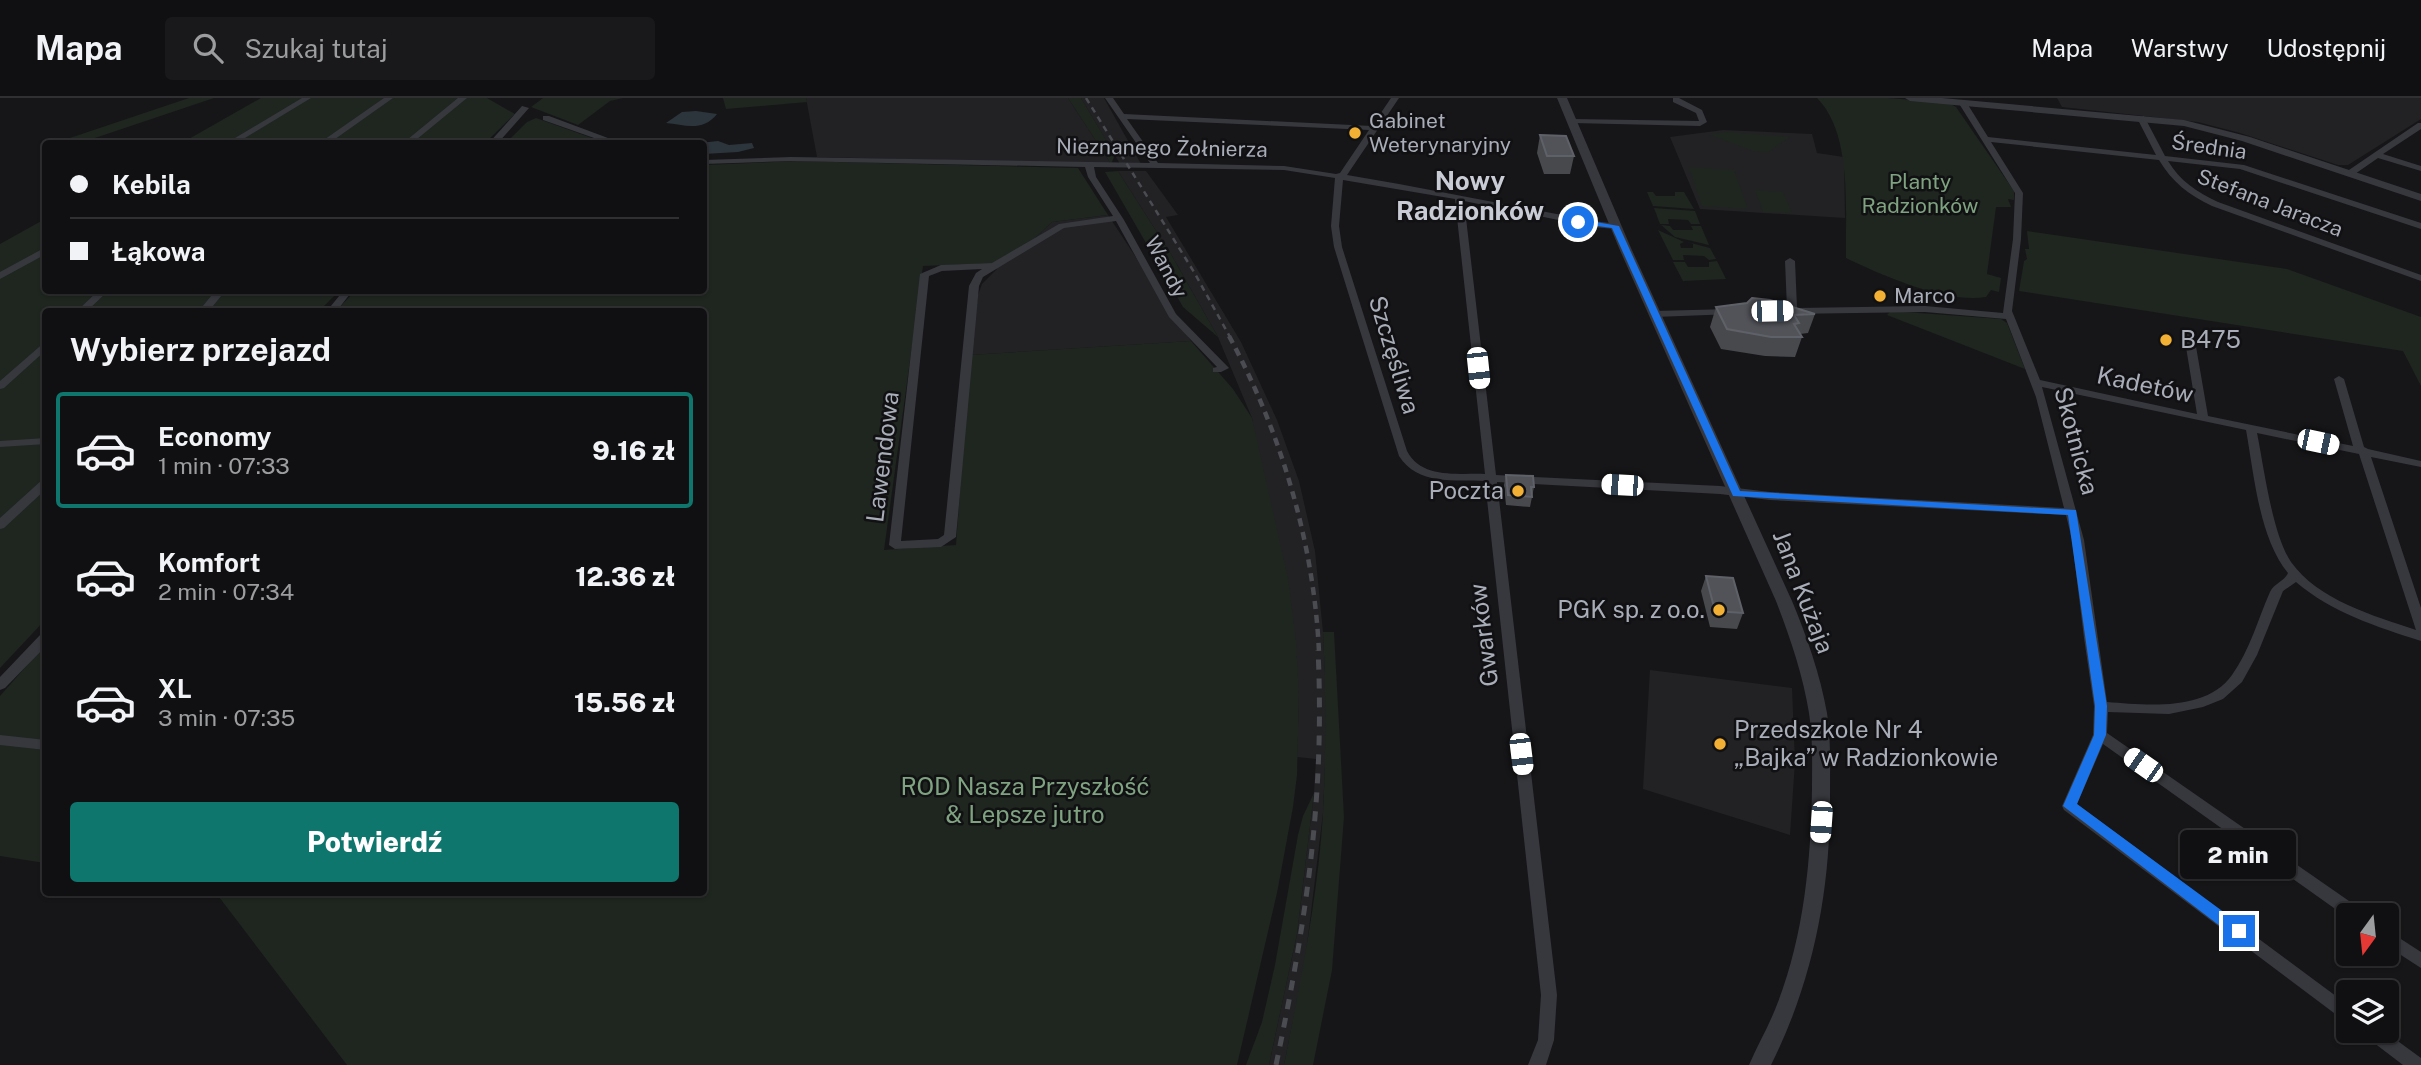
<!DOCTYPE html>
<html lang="pl">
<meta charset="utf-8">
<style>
:root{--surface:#101012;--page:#19191b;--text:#f1f3f6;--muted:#9c9d9f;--line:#303032;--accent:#0f766e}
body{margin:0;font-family:"Public Sans",sans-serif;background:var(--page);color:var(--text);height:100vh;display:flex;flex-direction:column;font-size:26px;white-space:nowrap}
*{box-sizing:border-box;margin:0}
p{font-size:23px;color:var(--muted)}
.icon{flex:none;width:38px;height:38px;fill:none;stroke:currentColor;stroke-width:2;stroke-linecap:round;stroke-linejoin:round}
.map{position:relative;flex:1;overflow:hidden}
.sheet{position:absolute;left:42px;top:210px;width:665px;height:588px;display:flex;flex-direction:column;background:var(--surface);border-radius:7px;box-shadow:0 2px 5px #0004,0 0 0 2px var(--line)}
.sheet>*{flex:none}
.hud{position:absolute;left:42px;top:42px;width:665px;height:154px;border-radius:7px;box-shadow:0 2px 5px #0004,0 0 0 2px var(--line);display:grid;align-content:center;height:154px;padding:0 28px;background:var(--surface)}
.needle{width:46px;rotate:195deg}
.fabs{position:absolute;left:2336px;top:805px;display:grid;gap:14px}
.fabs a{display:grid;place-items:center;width:63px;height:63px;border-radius:7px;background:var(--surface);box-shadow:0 2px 5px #0004,0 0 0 2px var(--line);font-size:35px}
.end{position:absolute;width:32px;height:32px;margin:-16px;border:9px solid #1a73e8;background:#fff;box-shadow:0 0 0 4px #fff}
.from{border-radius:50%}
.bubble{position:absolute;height:49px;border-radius:7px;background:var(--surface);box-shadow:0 2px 5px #0004,0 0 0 2px var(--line);font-size:23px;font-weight:800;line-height:49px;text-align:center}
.car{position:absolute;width:21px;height:42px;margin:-21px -10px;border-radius:9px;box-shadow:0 0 5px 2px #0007;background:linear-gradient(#fff 24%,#345 0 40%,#fff 0 76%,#345 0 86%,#fff 0)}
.hud b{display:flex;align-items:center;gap:24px;height:66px;font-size:26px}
.hud b+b{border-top:2px solid var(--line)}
.hud i{width:18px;height:18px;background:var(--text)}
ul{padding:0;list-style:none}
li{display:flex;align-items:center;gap:21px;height:116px;margin:0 14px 10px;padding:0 14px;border:4px solid transparent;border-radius:7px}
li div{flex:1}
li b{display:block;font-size:26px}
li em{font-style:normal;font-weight:800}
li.active{border-color:var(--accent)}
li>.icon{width:63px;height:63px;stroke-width:1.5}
h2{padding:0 28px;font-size:32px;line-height:84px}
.button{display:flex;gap:14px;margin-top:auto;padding:14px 28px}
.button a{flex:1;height:80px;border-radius:7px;background:var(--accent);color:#fff;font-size:28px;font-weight:800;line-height:80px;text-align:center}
header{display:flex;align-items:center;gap:42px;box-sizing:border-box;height:98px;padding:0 35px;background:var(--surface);border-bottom:2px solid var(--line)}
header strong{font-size:33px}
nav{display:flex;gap:38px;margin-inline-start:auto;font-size:24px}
.search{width:490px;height:63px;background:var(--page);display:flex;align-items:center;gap:18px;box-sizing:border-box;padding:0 24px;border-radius:7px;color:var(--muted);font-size:26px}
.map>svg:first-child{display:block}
.built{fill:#222225}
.green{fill:#1e261f}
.water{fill:#2c353c}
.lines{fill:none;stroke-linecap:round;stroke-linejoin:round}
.minor{fill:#37383d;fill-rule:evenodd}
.tertiary{fill:#37383d;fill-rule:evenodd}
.rail-far2{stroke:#4a4c52;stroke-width:2.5;stroke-dasharray:6 5;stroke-linecap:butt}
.rail-far1{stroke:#4a4c52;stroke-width:4.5;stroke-dasharray:8 6;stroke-linecap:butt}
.rail{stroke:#4a4c52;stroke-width:5;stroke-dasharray:10 9;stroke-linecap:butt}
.wall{fill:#47494d}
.building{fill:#525359;stroke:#5f6168;stroke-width:2}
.route{fill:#1a73e8}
.poi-dot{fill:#f2b134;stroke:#111113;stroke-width:2.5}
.labels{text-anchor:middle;stroke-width:5;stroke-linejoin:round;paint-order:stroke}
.far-poi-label{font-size:21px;fill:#a8adb8;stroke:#111113;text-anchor:start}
.far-street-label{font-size:21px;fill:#a8adb8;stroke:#111113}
.far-park-label{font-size:21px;fill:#7fa381;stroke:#111113}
.poi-label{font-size:24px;fill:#a8adb8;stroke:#111113;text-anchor:start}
.street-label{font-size:24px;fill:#a8adb8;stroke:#111113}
.park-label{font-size:24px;fill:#7fa381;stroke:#111113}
.far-district-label{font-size:26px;font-weight:bold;fill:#c9ccd4;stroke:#111113}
</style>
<header>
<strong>Mapa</strong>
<div class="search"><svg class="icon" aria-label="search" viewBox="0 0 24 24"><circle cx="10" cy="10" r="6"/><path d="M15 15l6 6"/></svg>Szukaj tutaj</div>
<nav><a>Mapa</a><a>Warstwy</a><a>Udostępnij</a></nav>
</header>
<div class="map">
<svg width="2421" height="967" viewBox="0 0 2421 967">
<rect width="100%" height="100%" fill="#161618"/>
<path class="built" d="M 806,0 L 1068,0 L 1111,66 L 817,59 Z
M 1081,0 L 1104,0 L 1141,66 L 1120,66 Z
M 2057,0 L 2421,0 L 2421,21 L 2348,67 L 2338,67 L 2240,35 L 2198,24 L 2062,9 Z
M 1723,32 L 1812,36 L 1817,55 L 1844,59 L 1845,120 L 1700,111 L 1670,39 Z
M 1118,73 L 1146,73 L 1178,117 L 1166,119 L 1241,244 L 1277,322 L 1299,383 L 1315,453 L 1323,534 L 1327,620 L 1323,715 L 1305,864 L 1284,967 L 1269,967 L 1297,836 L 1314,695 L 1316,661 L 1297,659 L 1299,597 L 1252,320 L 1218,239 L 1172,158 Z
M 1108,117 L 1191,243 L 970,257 L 978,197 L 982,186 L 997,171 L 995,165 L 1032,143 L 1052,124 Z
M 1650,572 L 1792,590 L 1795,664 L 1790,737 L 1643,691 Z"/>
<path class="green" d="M 189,0 L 214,0 L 80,45 L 55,45 Z
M 261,0 L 487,0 L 515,16 L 485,45 L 180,46 Z
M 543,0 L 623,0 L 610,3 L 578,27 L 531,9 Z
M 723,0 L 806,0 L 807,4 L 726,11 Z
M 1068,0 L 1081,0 L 1115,57 L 1111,66 Z
M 1817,0 L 1889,0 L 1949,5 L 1956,9 L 2014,93 L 2014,102 L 2008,101 L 2011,109 L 1996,109 L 1987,176 L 2001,180 L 1999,194 L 1991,192 L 1986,199 C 1947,206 1881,177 1846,160 C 1845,113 1853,36 1817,0 Z
M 536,20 L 606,45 L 506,45 L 527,24 Z
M 1729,34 L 1790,39 L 1768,54 L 1753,53 L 1708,36 Z
M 796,63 L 1078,70 L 1108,117 L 1052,124 L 1032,143 L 995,165 L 923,168 L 884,452 L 956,447 L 970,257 L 1191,243 L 1233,291 L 1252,320 L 1288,480 L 1296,543 L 1299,597 L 1297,677 L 1293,709 L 1277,795 L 1237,967 L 347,967 L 216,795 L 704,794 L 704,214 L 336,213 L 355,193 L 704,192 L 704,67 Z
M 1689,69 L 1734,72 L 1748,111 L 1702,108 Z
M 1118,73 L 1172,158 L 1218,239 L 1183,209 L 1105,74 Z
M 1755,92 L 1783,94 L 1792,115 L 1763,114 Z
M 1647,94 L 1653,94 L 1656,98 L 1675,98 L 1675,94 L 1684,94 L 1694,111 L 1653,108 Z
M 1654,110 L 1695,113 L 1700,126 L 1691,126 L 1688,122 L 1668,121 L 1669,126 L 1660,126 Z
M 45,121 L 46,192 L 339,193 L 319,213 L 46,214 L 45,522 L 0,570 L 0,146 Z
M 1661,127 L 1670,128 L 1673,132 L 1693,132 L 1691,128 L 1701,128 L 1709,147 L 1675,139 Z
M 1658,132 L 1684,144 L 1680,146 L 1681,150 L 1693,150 L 1693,146 L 1687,144 L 1710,150 L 1716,161 L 1709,162 L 1704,158 L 1683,157 L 1684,162 L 1673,162 Z
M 2027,133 L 2287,171 L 2421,219 L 2421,288 L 2403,253 L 2019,193 L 2024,163 L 2027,161 L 2025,151 L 2029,151 Z
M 1717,163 L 1726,181 L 1683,183 L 1673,164 L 1685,164 L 1688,169 L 1709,169 L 1709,164 Z
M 1891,213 L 2001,221 L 2007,225 L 2025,271 L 1887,217 Z
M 1323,534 L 1334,534 L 1344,719 L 1332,872 L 1313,967 L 1284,967 C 1300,884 1318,800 1323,715 C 1326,655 1326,595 1323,534 Z
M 45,547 L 45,765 L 0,758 L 0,598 Z
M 1314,695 L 1297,836 L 1269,967 L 1246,967 L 1262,924 L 1275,867 L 1298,737 L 1303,718 Z"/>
<path class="water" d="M 696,13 L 717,16 C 703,34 685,27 666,25 L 682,14 Z
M 718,43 L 729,47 L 752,45 L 754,50 L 738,54 L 704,56 L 704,46 L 700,45 Z"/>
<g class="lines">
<path class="minor" d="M 302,0 L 311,0 L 235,46 L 225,46 Z
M 384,0 L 393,0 L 328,46 L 318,46 Z
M 458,0 L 467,0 L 411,46 L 402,46 Z
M 1105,0 L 1113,0 L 1124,16 L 1372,28 L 1391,0 L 1399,0 L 1347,77 L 1399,86 L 1593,123 L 1618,126 L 1618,130 L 1615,131 L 1593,129 L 1464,103 L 1496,377 L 1720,388 L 1770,394 L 2064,410 L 2036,299 L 2006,221 L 1925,214 L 1787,216 L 1782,213 L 1787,210 L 1785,163 L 1790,160 L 1795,163 L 1797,210 L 1925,208 L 2003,215 L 2013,141 L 2015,95 L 1958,4 L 1959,2 L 1965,2 L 1988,39 L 2156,57 L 2137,20 L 2144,18 L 2165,58 L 2244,67 L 2421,125 L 2421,131 L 2240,71 L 2168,63 C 2180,83 2197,94 2218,104 L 2421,177 L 2421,183 L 2212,108 C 2189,97 2172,84 2159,62 L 1991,44 L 2023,95 L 2021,141 L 2012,213 L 2040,282 L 2197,316 L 2184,237 L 2189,234 L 2194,237 L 2208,318 L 2353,348 L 2334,281 L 2339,278 L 2344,281 L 2364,349 L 2368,351 L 2421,363 L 2421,369 L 2371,359 L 2421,510 L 2421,543 C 2377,529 2331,514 2296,484 L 2283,493 L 2257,557 L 2242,584 L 2223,601 L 2203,609 L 2169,616 L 2108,614 L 2107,635 L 2362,812 L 2364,817 L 2348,817 L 2348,820 L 2103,646 L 2077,706 L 2348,907 L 2348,923 L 2342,921 L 2064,712 L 2062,708 L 2093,637 L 2094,608 L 2084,540 L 2072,442 L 2066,417 L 1770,402 L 1720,396 L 1497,384 L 1557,897 L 1554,942 L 1546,967 L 1528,967 L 1538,942 L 1541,897 L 1485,383 C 1455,382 1417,387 1399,358 L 1334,149 L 1331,128 L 1335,80 L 1284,72 L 1094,69 L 1096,79 L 1124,122 L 1176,216 L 1229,270 L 1221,274 L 1213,274 L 1213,270 L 1217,269 L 1169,219 L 1116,123 L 1064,130 L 983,179 L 979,188 L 956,439 L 941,449 L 895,451 L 889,447 L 920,176 L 941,167 L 992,165 L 1059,126 L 1113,118 L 1088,79 L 1085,69 L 791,63 L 704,66 L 704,62 L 791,59 L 1150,65 ZM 1127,21 L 1369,32 L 1340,75 L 1336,76 L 1284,68 L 1158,65 ZM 1343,82 L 1455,101 L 1485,376 C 1458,375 1421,381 1407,353 L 1342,149 L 1339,128 ZM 982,171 L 976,175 L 969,188 L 944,437 L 938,441 L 901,443 L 929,178 L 942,173 ZM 2042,289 L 2246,332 C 2254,376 2259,440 2288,475 C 2284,484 2274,485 2270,494 C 2258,521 2250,552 2232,577 C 2206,614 2146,607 2107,604 L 2084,442 ZM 2257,335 L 2359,356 L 2416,532 C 2374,518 2318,502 2291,464 C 2272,436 2264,369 2257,335 Z
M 1673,0 L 1679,0 L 1702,12 L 1707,24 L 1700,28 L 1573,25 L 1569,23 L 1573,21 L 1699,23 L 1696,15 L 1673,4 Z
M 522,8 L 529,10 L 497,46 L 488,46 Z
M 543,18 L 549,18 L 624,46 L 611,46 L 543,22 Z
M 2418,25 L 2421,25 L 2421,31 L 2383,56 L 2421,68 L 2421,73 L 2378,60 L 2352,78 L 2346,78 L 2346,74 Z
M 46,149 L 46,156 L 0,181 L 0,174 Z
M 99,192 L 109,192 L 86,214 L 76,214 Z
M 216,192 L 226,192 L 208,214 L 198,214 Z
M 344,192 L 353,192 L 336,214 L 326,214 Z
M 1730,211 L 1733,212 L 1733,216 L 1655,219 L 1650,216 L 1655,213 Z
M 46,243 L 46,252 L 4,290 L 0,291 L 0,283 Z
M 46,340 L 46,346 L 0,349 L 0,343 Z
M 46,381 L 46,391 L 4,430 L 0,431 L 0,420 L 42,382 Z
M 46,535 L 46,548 L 5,590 L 0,592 L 0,579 L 41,536 Z
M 0,637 L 46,642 L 46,652 L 0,647 Z
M 2387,832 L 2421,854 L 2421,870 L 2387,848 Z
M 2363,933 L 2384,933 L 2421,960 L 2421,967 L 2403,967 L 2365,938 Z"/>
<path class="tertiary" d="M 1557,0 L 1567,0 L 1631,150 L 1792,503 C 1807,539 1820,576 1827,615 C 1831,641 1830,668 1830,694 C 1831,790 1814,881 1771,967 L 1749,967 C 1758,946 1770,926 1778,904 C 1804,836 1811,762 1812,690 C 1812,665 1813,640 1809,615 C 1803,577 1790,539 1776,503 L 1619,150 Z
M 1905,0 L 1942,0 L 2184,22 L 2250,39 L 2421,96 L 2421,103 L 2242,43 L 2184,28 L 1910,3 Z"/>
<path class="rail-far2" d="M 1086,0 L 1194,174 L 1230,239"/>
<path class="rail-far1" d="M 1229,238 C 1281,334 1314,445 1319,554"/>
<path class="rail" d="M 1276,967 C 1306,824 1325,699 1318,552"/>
</g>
<path class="wall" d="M 1540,37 L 1574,58 L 1570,76 L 1544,76 L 1537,55 Z
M 1716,209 L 1815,216 L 1808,235 L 1800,236 L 1802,239 L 1795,259 L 1765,258 L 1721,251 L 1710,229 Z
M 1506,377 L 1534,389 L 1530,409 L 1506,407 L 1504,387 Z
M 1706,478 L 1743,515 L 1737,531 L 1710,529 L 1701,493 Z"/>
<path class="building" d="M 1540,37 L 1566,38 L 1574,58 L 1547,58 Z
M 1752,200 L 1770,202 L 1815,216 L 1794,217 L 1799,225 L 1794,226 L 1802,239 L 1771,239 L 1727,231 L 1716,209 L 1747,205 Z
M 1506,377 L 1533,378 L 1534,389 L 1531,389 L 1532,399 L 1508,397 Z
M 1706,478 L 1733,480 L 1743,515 L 1715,513 Z"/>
<path class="route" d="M 1578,121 L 1619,128 L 1740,393 L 2076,412 L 2107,608 L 2106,637 L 2077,706 L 2244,829 L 2246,833 L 2244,838 L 2233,838 L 2063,708 L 2094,637 L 2095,608 L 2068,417 L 1733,398 L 1612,130 L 1575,125 Z"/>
<g class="poi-dot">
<circle cx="1355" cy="35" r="7"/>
<circle cx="1880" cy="198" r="7"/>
<circle cx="2166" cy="242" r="7"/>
<circle cx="1518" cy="393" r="7"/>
<circle cx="1719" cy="512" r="7"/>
<circle cx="1720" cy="646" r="7"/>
</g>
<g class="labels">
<g class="far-poi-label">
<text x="1369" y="30">Gabinet<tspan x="1369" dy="24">Weterynaryjny</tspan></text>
<text x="1894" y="205">Marco</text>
</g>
<g class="far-street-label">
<text transform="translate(2209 49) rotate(8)" y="7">Średnia</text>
<text transform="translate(1162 50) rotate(1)" y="7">Nieznanego Żołnierza</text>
<text transform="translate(2270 105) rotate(21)" y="7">Stefana Jaracza</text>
<text transform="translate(1166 169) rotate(62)" y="7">Wandy</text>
</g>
<g class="far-park-label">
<text x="1920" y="91">Planty<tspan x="1920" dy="24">Radzionków</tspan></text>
</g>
<g class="poi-label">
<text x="2180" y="250">B475</text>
<text x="1504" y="401" text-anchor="end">Poczta</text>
<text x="1705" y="520" text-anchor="end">PGK sp. z o.o.</text>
<text x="1734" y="640">Przedszkole Nr 4<tspan x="1734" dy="28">„Bajka” w Radzionkowie</tspan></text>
</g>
<g class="street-label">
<text transform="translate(1394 257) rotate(73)" y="8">Szczęśliwa</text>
<text transform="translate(2145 287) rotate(12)" y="8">Kadetów</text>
<text transform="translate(2076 343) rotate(75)" y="8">Skotnicka</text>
<text transform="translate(883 359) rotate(-83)" y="8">Lawendowa</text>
<text transform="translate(1803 494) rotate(69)" y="8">Jana Kużaja</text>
<text transform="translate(1484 537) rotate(-97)" y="8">Gwarków</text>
</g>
<g class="park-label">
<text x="1025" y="697">ROD Nasza Przyszłość<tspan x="1025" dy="28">&amp; Lepsze jutro</tspan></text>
</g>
<g class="far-district-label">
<text x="1470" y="92">Nowy<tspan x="1470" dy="30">Radzionków</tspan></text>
</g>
</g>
</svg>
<div class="fabs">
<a><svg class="needle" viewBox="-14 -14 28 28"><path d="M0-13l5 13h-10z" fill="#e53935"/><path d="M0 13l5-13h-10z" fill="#9c9d9f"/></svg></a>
<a><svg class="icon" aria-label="layers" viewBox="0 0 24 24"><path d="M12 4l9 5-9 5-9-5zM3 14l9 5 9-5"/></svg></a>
</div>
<i class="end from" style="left:1578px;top:124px"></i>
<i class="end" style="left:2239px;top:833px"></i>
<div class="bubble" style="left:2180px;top:732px;width:116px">2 min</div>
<i class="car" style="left:1772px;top:213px;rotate:89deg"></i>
<i class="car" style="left:1478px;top:270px;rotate:174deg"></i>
<i class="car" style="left:2318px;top:344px;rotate:102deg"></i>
<i class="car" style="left:1622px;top:387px;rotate:273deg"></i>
<i class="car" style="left:1521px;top:656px;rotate:173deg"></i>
<i class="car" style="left:2143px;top:667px;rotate:305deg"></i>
<i class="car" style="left:1821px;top:724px;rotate:184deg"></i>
<div class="hud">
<b><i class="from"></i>Kebila</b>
<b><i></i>Łąkowa</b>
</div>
<section class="sheet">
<h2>Wybierz przejazd</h2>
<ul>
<li class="active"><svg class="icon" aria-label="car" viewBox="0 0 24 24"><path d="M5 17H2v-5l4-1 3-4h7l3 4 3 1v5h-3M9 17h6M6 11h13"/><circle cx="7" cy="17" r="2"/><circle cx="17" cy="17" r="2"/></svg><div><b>Economy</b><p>1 min · 07:33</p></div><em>9.16 zł</em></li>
<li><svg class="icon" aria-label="car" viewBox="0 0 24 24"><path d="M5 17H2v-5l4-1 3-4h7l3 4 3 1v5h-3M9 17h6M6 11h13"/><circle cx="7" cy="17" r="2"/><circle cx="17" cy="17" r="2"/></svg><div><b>Komfort</b><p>2 min · 07:34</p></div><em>12.36 zł</em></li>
<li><svg class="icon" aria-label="car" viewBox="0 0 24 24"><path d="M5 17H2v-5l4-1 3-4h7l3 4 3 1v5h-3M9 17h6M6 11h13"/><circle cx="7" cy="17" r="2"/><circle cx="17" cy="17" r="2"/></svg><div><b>XL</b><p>3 min · 07:35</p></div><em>15.56 zł</em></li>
</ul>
<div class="button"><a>Potwierdź</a></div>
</section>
</div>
